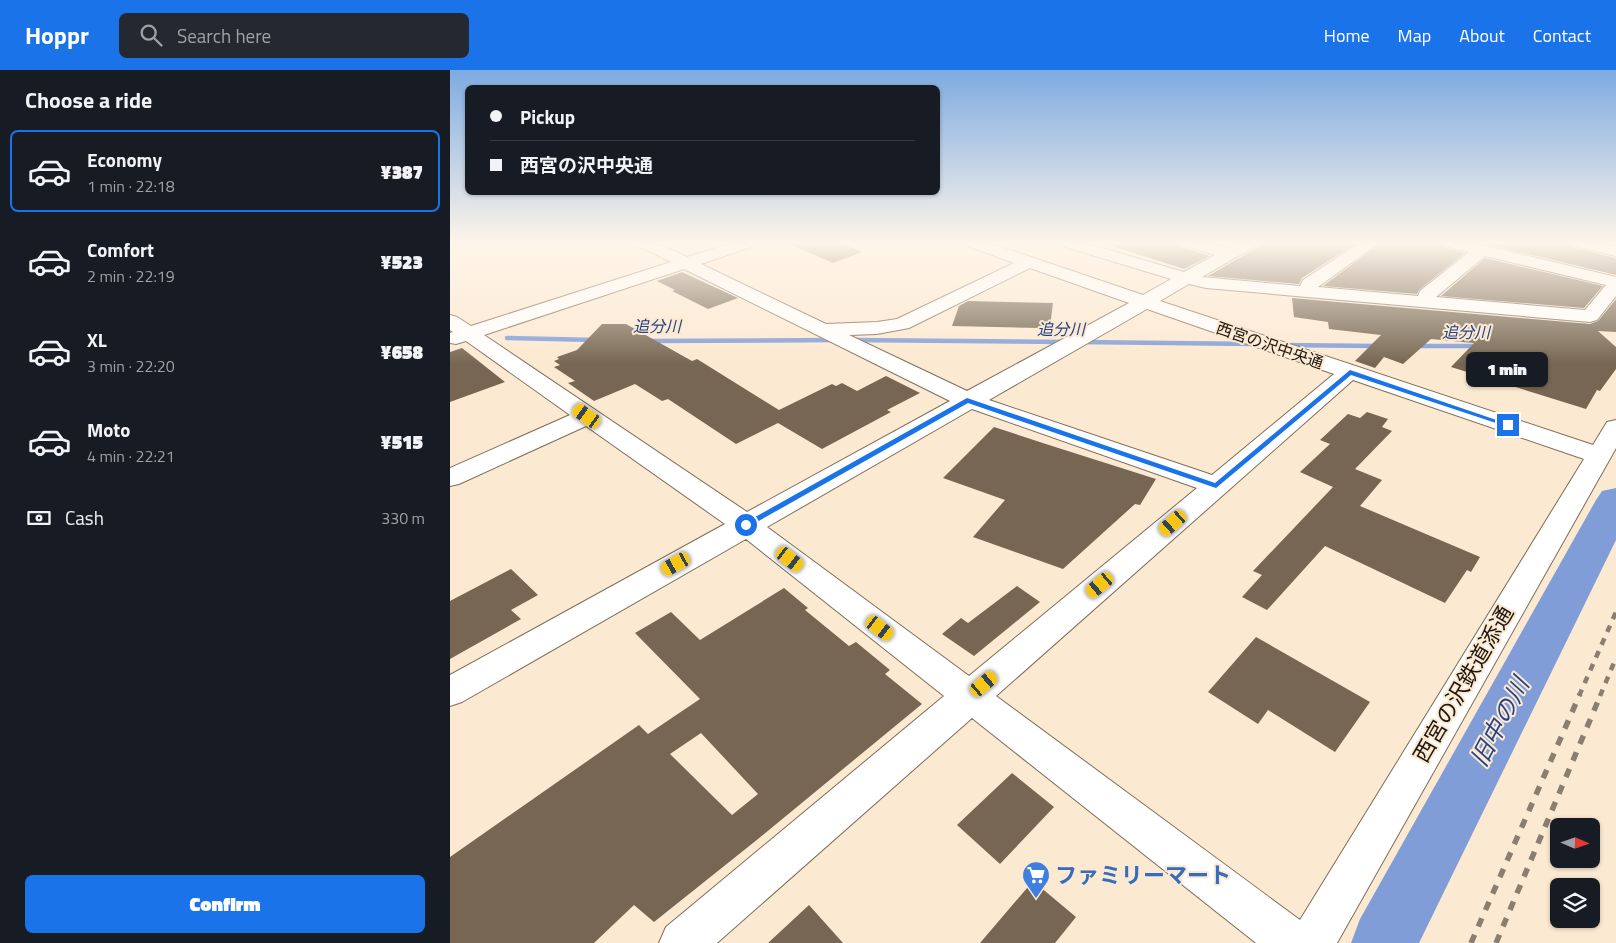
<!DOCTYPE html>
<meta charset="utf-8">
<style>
:root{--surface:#171b24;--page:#242831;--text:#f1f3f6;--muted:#9ea1a6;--line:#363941;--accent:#1a73e8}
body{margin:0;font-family:"Titillium Web","Noto Sans JP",sans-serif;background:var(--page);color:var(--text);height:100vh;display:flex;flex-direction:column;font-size:19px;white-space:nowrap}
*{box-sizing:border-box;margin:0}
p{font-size:16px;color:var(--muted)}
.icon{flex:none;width:28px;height:28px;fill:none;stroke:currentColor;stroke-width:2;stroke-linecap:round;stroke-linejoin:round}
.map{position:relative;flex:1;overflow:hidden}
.drawer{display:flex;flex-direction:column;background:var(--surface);width:450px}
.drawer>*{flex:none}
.guide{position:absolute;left:15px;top:15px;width:475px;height:110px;border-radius:8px;box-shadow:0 1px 4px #0004;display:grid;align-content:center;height:110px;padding:0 25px;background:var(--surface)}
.needle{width:32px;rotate:92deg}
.controls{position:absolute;left:1100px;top:748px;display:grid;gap:10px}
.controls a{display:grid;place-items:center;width:50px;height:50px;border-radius:8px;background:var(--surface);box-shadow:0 1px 4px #0004;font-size:25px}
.end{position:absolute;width:22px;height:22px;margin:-11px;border:6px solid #1a73e8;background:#fff;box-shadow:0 0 0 2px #fff}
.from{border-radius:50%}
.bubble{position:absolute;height:35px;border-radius:8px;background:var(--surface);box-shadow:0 1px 4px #0004;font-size:16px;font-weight:800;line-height:35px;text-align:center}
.car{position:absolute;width:15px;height:30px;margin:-15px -8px;border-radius:6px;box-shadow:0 0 4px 1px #0007;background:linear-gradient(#f5c518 24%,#345 0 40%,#f5c518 0 76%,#345 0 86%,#f5c518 0)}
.guide b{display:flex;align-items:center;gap:18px;height:48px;font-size:19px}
.guide b+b{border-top:1px solid var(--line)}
.guide i{width:12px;height:12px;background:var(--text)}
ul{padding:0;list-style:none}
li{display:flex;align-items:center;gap:15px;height:82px;margin:0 10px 8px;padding:0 15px;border:2px solid transparent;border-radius:8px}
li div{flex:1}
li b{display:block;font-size:19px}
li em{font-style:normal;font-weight:800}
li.current{border-color:var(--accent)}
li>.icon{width:45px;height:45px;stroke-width:1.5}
h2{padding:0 25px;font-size:22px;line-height:60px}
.pay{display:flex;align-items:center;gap:12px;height:55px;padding:0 25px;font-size:19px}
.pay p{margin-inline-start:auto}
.button{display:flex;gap:10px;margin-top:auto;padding:10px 25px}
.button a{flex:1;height:58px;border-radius:8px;background:var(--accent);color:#fff;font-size:20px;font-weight:800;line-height:58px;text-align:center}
header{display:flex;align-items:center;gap:30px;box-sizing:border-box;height:70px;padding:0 25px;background:var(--accent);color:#fff}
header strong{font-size:24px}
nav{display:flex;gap:28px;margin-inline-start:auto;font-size:18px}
.search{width:350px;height:45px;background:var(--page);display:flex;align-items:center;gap:12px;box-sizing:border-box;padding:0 18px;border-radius:8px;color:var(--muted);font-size:19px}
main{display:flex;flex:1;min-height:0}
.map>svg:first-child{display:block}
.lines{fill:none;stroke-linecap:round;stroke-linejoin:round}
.stream{stroke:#809dd7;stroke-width:4.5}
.river{fill:#809dd7;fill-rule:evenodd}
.building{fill:#776752;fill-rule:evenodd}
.minor-casing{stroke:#7e6d58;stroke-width:2}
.minor{fill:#fff;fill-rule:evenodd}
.rail-far1{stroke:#8a7e6e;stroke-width:4.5;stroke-dasharray:7 7;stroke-linecap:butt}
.rail{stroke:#8a7e6e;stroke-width:5.5;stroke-dasharray:9 9;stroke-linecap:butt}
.route{fill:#1a73e8}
.labels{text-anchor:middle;stroke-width:4;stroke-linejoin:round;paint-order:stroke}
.far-water-label{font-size:16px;font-style:italic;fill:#254389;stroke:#fce9d1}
.far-street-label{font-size:16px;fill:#1e170f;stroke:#fce9d1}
.near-street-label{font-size:22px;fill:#1e170f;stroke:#fce9d1}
.near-shop-label{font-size:22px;font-weight:bold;fill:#366cbe;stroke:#fce9d1;text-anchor:start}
.near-water-label{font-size:24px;font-style:italic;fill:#254389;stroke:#fce9d1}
</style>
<header>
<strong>Hoppr</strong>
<div class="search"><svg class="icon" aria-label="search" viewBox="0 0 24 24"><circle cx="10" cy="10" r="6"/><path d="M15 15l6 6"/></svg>Search here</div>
<nav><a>Home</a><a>Map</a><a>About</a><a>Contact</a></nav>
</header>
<main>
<section class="drawer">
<h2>Choose a ride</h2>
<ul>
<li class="current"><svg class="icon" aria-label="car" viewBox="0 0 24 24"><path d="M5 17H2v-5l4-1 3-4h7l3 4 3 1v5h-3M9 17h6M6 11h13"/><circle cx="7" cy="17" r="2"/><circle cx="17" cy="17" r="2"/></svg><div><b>Economy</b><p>1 min · 22:18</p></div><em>¥387</em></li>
<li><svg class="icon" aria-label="car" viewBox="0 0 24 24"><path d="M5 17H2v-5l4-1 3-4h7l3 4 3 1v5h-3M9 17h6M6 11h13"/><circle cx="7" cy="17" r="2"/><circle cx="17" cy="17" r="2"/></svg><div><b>Comfort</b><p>2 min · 22:19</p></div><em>¥523</em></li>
<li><svg class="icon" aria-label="car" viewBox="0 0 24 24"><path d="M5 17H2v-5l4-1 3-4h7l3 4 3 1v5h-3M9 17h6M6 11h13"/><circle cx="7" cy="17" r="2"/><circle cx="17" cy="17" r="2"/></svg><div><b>XL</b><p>3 min · 22:20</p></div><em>¥658</em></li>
<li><svg class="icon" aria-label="car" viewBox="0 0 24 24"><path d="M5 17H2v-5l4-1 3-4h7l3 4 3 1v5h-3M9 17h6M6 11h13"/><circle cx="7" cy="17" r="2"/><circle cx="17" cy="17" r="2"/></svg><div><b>Moto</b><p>4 min · 22:21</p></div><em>¥515</em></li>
</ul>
<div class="pay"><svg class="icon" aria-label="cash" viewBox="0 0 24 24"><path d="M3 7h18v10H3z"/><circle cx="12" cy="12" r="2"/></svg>Cash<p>330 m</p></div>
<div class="button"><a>Confirm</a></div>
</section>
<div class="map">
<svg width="1166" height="873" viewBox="0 0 1166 873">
<rect width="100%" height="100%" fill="#fce9d1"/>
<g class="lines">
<path class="stream" d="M 57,268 L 146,270
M 402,270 L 616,272
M 197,271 L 386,270
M 630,272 L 806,274
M 832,275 L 929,276
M 965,276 L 1029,276"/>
<path class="river" d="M 1166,418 L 1166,470 L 969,873 L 901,873 L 910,849 L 1146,430 L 1152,421 Z"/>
</g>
<path class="building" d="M 334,172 L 387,172 L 412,182 L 383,193 Z
M 663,172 L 728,172 L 731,177 L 760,186 L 734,199 L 662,176 Z
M 811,172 L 908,172 L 852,208 L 849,214 L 758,206 L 808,177 Z
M 932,172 L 988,172 L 992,177 L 1015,183 L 969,220 L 967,224 L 873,216 Z
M 1027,172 L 1117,172 L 1121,177 L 1166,188 L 1166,205 Z
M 1035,188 L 1153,216 L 1134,238 L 991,226 Z
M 232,202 L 288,228 L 258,239 L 222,221 L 225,220 L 207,211 Z
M 842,228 L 1140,254 L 1148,251 L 1166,229 L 1166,262 L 1148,261 L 1166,277 L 1166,299 L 1150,321 L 1147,320 L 1136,339 L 1001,297 L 1024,273 L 981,269 L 953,294 L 934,287 L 925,298 L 905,291 L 931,265 L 879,259 L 878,252 L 844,247 Z
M 518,231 L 603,233 L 600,256 L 590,256 L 589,258 L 502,256 L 509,236 Z
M 152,254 L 176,254 L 242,291 L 247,289 L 329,340 L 382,314 L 386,316 L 392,313 L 407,321 L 436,306 L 470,323 L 437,340 L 441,342 L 372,379 L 328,353 L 286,374 L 218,329 L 212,331 L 185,314 L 144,331 L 118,313 L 125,311 L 104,297 L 110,295 L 104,291 L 109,289 L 107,287 L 127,280 Z
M 12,278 L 55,312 L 0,332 L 0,282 Z
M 917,342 L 938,349 L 932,357 L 942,361 L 905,399 L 932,410 L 910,436 L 1030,487 L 1021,502 L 1017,500 L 995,533 L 875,476 L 817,540 L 792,527 L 812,505 L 803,501 L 883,417 L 850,402 L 880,374 L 870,370 L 898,344 L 910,348 Z
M 544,357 L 599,375 L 706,409 L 690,435 L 685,434 L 613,499 L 523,467 L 555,430 L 493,408 Z
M 61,499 L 88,525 L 61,540 L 71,549 L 0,589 L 0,531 Z
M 567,516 L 590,532 L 524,586 L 492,564 L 511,548 L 518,553 Z
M 334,518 L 358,538 L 355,540 L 399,576 L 406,572 L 440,600 L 435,604 L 472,634 L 308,769 L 204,852 L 184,835 L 144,873 L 0,873 L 0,787 L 189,655 L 198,664 L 250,629 L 185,563 L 221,542 L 250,570 ZM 251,663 L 308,724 L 282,745 L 220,684 Z
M 806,567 L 920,632 L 885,682 L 818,640 L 808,654 L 758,622 Z
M 562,703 L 604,737 L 550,794 L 507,755 Z
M 583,811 L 626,847 L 605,873 L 530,873 Z
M 359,835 L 393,873 L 318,873 Z"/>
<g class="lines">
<g class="minor-casing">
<path id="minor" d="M 184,172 L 205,172 L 237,187 L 285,172 L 309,172 L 307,175 L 251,194 L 376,254 L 427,252 L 447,249 L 564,193 L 515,175 L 513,172 L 537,172 L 693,225 L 721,209 L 609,175 L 607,172 L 632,172 L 734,202 L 765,185 L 732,175 L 730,172 L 756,172 L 778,178 L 789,172 L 809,172 L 807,175 L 752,207 L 850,216 L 853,210 L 911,172 L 930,172 L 868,217 L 968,226 L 970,221 L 1019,182 L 992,175 L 990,172 L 1019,172 L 1166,207 L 1166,226 L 1147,250 L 1140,252 L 756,218 L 739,214 L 710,231 L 1143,375 L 1157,352 L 1166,350 L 1166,378 L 887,873 L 806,873 L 522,648 L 267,873 L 209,873 L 216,857 L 494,626 L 296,469 L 12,632 L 0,636 L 0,605 L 275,454 L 136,356 L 9,414 L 0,416 L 0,398 L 120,345 L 16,271 L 6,274 L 0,273 L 0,263 L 3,262 L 0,260 L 0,245 L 7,247 L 21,256 L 221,192 L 186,175 ZM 1035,186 L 1156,215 L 1135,240 L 986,227 ZM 580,198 L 679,233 L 517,321 L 399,265 L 427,264 L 459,258 ZM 234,199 L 500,331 L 297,442 L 34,265 ZM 697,239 L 884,304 L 762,405 L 539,330 ZM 903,310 L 1134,389 L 850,850 L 546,626 ZM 522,339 L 747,418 L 519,606 L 317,457 Z
M 1119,172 L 1148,172 L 1166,176 L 1166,186 L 1121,175 Z"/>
</g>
<use href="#minor" class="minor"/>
<path class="rail-far1" d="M 1129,626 L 1166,542
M 1150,626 L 1166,588"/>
<path class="rail" d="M 1021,873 L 1130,624
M 1046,873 L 1151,624"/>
</g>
<linearGradient id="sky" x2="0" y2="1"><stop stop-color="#7eabe1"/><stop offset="0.59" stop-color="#fef5ea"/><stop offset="1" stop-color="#fef5ea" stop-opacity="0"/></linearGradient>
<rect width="1166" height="294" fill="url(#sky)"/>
<path class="route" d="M 900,300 L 1061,355 L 1055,356 L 901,305 L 766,418 L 518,333 L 298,457 L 296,458 L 291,455 L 517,328 L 765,413 Z"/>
<defs>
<g id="supermarket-pin" transform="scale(1.4375)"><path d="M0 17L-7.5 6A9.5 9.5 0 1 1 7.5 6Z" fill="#3f7fe0" stroke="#fce9d1"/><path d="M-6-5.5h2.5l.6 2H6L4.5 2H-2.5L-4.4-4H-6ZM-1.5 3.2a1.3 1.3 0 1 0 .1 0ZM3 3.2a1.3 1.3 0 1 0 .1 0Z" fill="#fff"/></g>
</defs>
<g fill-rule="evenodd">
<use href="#supermarket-pin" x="586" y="805"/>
</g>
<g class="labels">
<g class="far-water-label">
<text x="207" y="262">追分川</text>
<text x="611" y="265">追分川</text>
<text x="1016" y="268">追分川</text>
</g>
<g class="far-street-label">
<text transform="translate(820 275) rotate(19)" y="6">西宮の沢中央通</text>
</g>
<g class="near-street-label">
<text transform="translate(1013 614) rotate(-60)" y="8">西宮の沢鉄道添通</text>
</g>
<g class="near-shop-label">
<text x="605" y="813">ファミリーマート</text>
</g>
<g class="near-water-label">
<text transform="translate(1050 652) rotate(-62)" y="8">旧中の川</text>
</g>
</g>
</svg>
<div class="controls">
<a><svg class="needle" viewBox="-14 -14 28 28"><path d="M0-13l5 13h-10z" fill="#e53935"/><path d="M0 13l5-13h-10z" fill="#9ea1a6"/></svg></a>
<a><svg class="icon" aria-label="layers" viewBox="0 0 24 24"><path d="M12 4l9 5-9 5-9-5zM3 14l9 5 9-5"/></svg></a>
</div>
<i class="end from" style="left:296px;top:455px"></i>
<i class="end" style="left:1058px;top:355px"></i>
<div class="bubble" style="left:1016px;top:282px;width:82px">1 min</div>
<i class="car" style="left:137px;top:346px;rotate:305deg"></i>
<i class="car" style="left:723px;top:453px;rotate:229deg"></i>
<i class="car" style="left:340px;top:489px;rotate:128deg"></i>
<i class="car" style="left:226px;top:494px;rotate:241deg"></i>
<i class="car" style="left:650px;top:515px;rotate:230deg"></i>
<i class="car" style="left:430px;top:558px;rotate:127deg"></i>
<i class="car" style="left:534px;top:614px;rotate:50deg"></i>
<div class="guide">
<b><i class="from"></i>Pickup</b>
<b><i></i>西宮の沢中央通</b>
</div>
</div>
</main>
